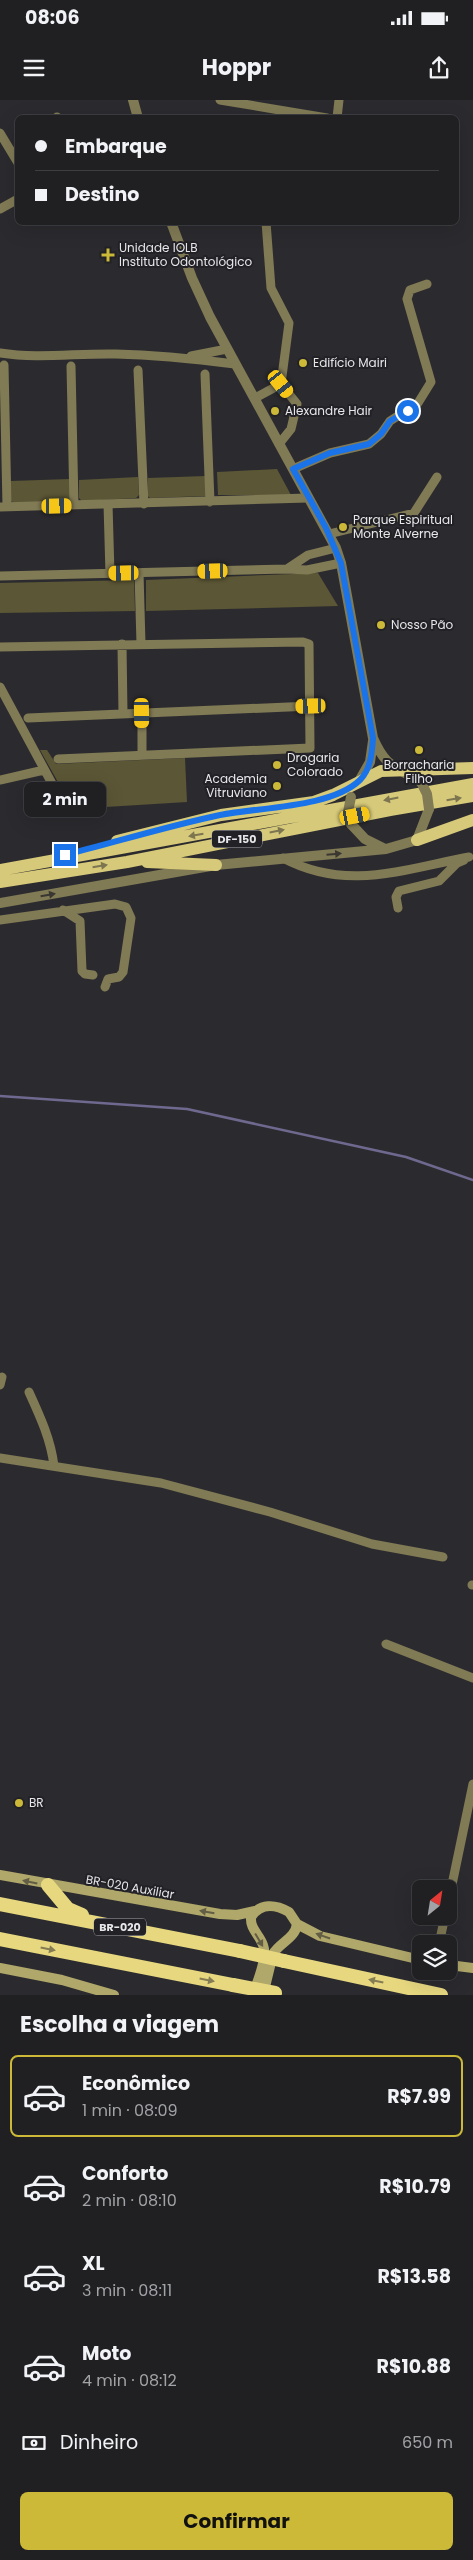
<!DOCTYPE html>
<html lang="pt">
<meta charset="utf-8">
<style>
:root{--surface:#202023;--page:#28282b;--text:#f1f3f6;--muted:#a2a3a6;--line:#3d3e41;--accent:#ccb938}
body{margin:0;font-family:Poppins,sans-serif;background:var(--page);color:var(--text);height:100vh;display:flex;flex-direction:column;font-size:19px;white-space:nowrap}
*{box-sizing:border-box;margin:0}
p{font-size:16px;color:var(--muted)}
.icon{flex:none;width:28px;height:28px;fill:none;stroke:currentColor;stroke-width:2;stroke-linecap:round;stroke-linejoin:round}
.map{position:relative;height:1895px;overflow:hidden}
.drawer{display:flex;flex-direction:column;background:var(--surface);flex:1}
.drawer>*{flex:none}
.banner{position:absolute;left:15px;top:15px;width:444px;height:110px;border-radius:8px;box-shadow:0 5px 20px #0002,0 0 0 1px var(--line);display:grid;align-content:center;height:110px;padding:0 20px;background:var(--surface)}
.needle{width:32px;rotate:30deg}
.buttons{position:absolute;left:412px;top:1780px;display:grid;gap:10px}
.buttons a{display:grid;place-items:center;width:45px;height:45px;border-radius:8px;background:var(--surface);box-shadow:0 5px 20px #0002,0 0 0 1px var(--line);font-size:25px}
.end{position:absolute;width:22px;height:22px;margin:-11px;border:6px solid #1a73e8;background:#fff;box-shadow:0 0 0 2px #fff}
.from{border-radius:50%}
.bubble{position:absolute;height:35px;border-radius:8px;background:var(--surface);box-shadow:0 5px 20px #0002,0 0 0 1px var(--line);font-size:16px;font-weight:700;line-height:35px;text-align:center}
.car{position:absolute;width:15px;height:30px;margin:-15px -8px;border-radius:6px;box-shadow:0 0 4px 1px #0007;background:linear-gradient(#f5c518 24%,#345 0 40%,#f5c518 0 76%,#345 0 86%,#f5c518 0)}
.banner b{display:flex;align-items:center;gap:18px;height:48px;font-size:19px}
.banner b+b{border-top:1px solid var(--line)}
.banner i{width:12px;height:12px;background:var(--text)}
ul{padding:0;list-style:none}
li{display:flex;align-items:center;gap:15px;height:82px;margin:0 10px 8px;padding:0 10px;border:2px solid transparent;border-radius:8px}
li div{flex:1}
li b{display:block;font-size:19px}
li em{font-style:normal;font-weight:700}
li.active{border-color:var(--accent)}
li>.icon{width:45px;height:45px;stroke-width:1.5}
h2{padding:0 20px;font-size:22px;line-height:60px}
.pay{display:flex;align-items:center;gap:12px;height:55px;padding:0 20px;font-size:19px}
.pay p{margin-inline-start:auto}
.button{display:flex;gap:10px;margin-top:auto;padding:10px 20px}
.button a{flex:1;height:58px;border-radius:8px;background:var(--accent);color:#111;font-size:20px;font-weight:700;line-height:58px;text-align:center}
.status{display:flex;justify-content:space-between;align-items:center;height:35px;padding:0 25px;background:var(--surface);direction:ltr}
.status svg{height:14px;fill:currentColor}
header{display:flex;justify-content:space-between;align-items:center;height:65px;padding:0 20px;background:var(--surface);font-size:22px;font-weight:700}
.map>svg:first-child{display:block}
.green{fill:#5b5635}
.lines{fill:none;stroke-linecap:round;stroke-linejoin:round}
.stream{stroke:#6f698f;stroke-width:2.5}
.minor{stroke:#807a55;stroke-width:9}
.tertiary{stroke:#807a55;stroke-width:10}
.secondary{stroke:#b0a76a;stroke-width:10}
.primary{stroke:#d6c979;stroke-width:12}
.trunk{stroke:#e7d880;stroke-width:14}
.tertiary-bridge{stroke:#807a55;stroke-width:10}
.trunk-bridge{stroke:#e7d880;stroke-width:14}
.oneway{fill:#7c7550}
.oneway2{fill:#3a3732}
.oneway3{fill:#625d45}
.oneway4{fill:#847c53}
.route{stroke:#1a73e8;stroke-width:6}
.poi-dot{fill:#ccb938;stroke:#222126;stroke-width:2}
.labels{text-anchor:middle;stroke-width:4;stroke-linejoin:round;paint-order:stroke}
.shield{fill:#222126;stroke:#acacaf;stroke-width:1}
.shield-label{font-size:11px;font-weight:bold;fill:#e7e7ea}
.poi-label{font-size:12px;fill:#e7e7ea;stroke:#222126;text-anchor:start}
.street-label{font-size:12px;fill:#e7e7ea;stroke:#222126}
</style>
<div class="status"><b>08:06</b><svg viewBox="0 0 49 12"><path d="M0 12V9h3v3zM5 12V6h3v6zM10 12V3h3v9zM15 12V0h3v12zM26 1h20v11H26zM47 4h2v5h-2z"/></svg></div>
<header><svg class="icon" aria-label="menu" viewBox="0 0 24 24"><path d="M4 6h16M4 12h16M4 18h16"/></svg>Hoppr<svg class="icon" aria-label="share" viewBox="0 0 24 24"><path d="M12 15V3M7 8l5-5 5 5M5 13v7h14v-7"/></svg></header>
<div class="map">
<svg width="473" height="1895" viewBox="0 0 473 1895">
<rect width="100%" height="100%" fill="#2b2b2f"/>
<path class="green" d="M 277,369 L 291,395 L 218,395 L 217,372 Z
M 206,376 L 206,396 L 150,398 L 148,396 L 148,378 Z
M 138,377 L 139,395 L 136,398 L 82,401 L 79,398 L 79,380 Z
M 70,379 L 70,399 L 68,401 L 14,403 L 11,401 L 11,381 Z
M 318,473 L 338,506 L 146,511 L 146,480 Z
M 134,480 L 135,511 L 0,513 L 0,483 Z
M 40,650 L 47,650 L 56,664 L 185,658 L 187,702 L 73,709 Z"/>
<g class="lines">
<path class="stream" d="M 0,996 L 187,1009 L 406,1057 L 473,1080"/>
<path class="minor" d="M 220,0 L 327,18
M 57,18 L 57,17
M 337,18 L 339,0
M 0,33 L 18,63
M 0,109 L 18,99
M 266,122 L 271,188 L 289,223 L 281,284 L 297,304 L 291,329 L 279,344
M 0,253 C 38,259 77,253 116,254 C 156,255 195,259 235,264
M 191,256 L 227,249
M 4,265 L 7,407
M 71,266 L 74,405
M 138,270 L 144,404
M 205,274 L 210,402
M 255,298 L 281,284
M 293,369 L 330,353 L 369,344 L 381,334 L 390,321 L 418,303 L 431,282 L 407,199 L 410,190 L 427,184
M 108,404 L 110,474
M 0,407 L 308,398
M 329,434 L 414,413 L 437,377
M 287,469 L 308,455 L 336,448
M 139,473 L 141,544
M 0,476 L 287,469 L 307,470 L 341,463
M 122,544 L 123,614
M 0,547 L 303,542 L 309,544 L 310,648 L 58,659
M 0,587 L 63,704
M 142,613 L 142,654
M 28,618 L 311,606
M 0,680 L 44,670
M 283,758 C 347,792 403,769 469,757
M 398,808 L 396,797 L 399,791 L 439,781 L 457,763 L 464,760
M 63,810 L 80,821 L 82,871 L 85,874 L 93,875
M 0,820 L 115,804 L 126,807 L 131,818 L 123,872 L 119,877 L 108,879 L 105,887
M 0,1285 L 2,1277
M 29,1292 C 40,1316 51,1340 54,1366
M 0,1358 L 161,1383 L 270,1412 L 372,1444 L 443,1457
M 472,1485 L 473,1485
M 386,1544 L 473,1578
M 449,1799 L 473,1684
M 439,1844 L 445,1816"/>
<path class="tertiary" d="M 133,0 L 138,18
M 171,122 L 192,178 L 210,217 L 336,448 L 341,463 L 373,638 C 386,668 395,666 421,682
M 358,683 L 370,662 L 373,641
M 351,724 L 365,739 L 385,749
M 0,803 L 216,765 L 386,749 L 417,740 L 429,709"/>
<path class="secondary" d="M 0,1775 L 220,1814 L 237,1815 L 255,1811
M 297,1824 L 320,1836 L 421,1860
M 449,1865 L 473,1868
M 0,1868 L 62,1880 L 114,1895
M 253,1895 C 257,1882 268,1858 263,1845 C 259,1834 250,1829 251,1817 C 260,1803 275,1804 289,1812 L 297,1824 C 295,1839 280,1842 273,1854 L 263,1895"/>
<path class="primary" d="M 417,740 L 473,720
M 117,741 L 221,715 L 314,702 L 333,695 L 381,671 L 473,668
M 147,762 L 216,765
M 0,770 L 473,684
M 0,782 L 127,762 L 390,710 L 473,696"/>
<path class="trunk" d="M 48,1785 L 68,1809 L 82,1815
M 0,1804 L 240,1851
M 0,1839 L 233,1885
M 284,1861 L 441,1895"/>
<path class="tertiary-bridge" d="M 421,682 L 427,694 L 429,709
M 351,697 L 348,712 L 351,724"/>
<path class="trunk-bridge" d="M 240,1851 L 284,1861
M 233,1885 L 275,1893"/>
</g>
<defs><path id="oneway-solid" d="M-6-.8H1V-3.2L6.5 0L1 3.2V.8H-6Z" transform="scale(1.25)"/></defs>
<g class="oneway">
<use href="#oneway-solid" transform="translate(391 699) rotate(169)"/>
<use href="#oneway-solid" transform="translate(454 699) rotate(-9)"/>
<use href="#oneway-solid" transform="translate(277 731) rotate(-11)"/>
<use href="#oneway-solid" transform="translate(196 735) rotate(170)"/>
<use href="#oneway-solid" transform="translate(100 766) rotate(-9)"/>
</g>
<g class="oneway2">
<use href="#oneway-solid" transform="translate(334 754) rotate(-5)"/>
<use href="#oneway-solid" transform="translate(48 795) rotate(-10)"/>
</g>
<g class="oneway3">
<use href="#oneway-solid" transform="translate(30 1782) rotate(-168)"/>
<use href="#oneway-solid" transform="translate(207 1812) rotate(-170)"/>
<use href="#oneway-solid" transform="translate(323 1836) rotate(-161)"/>
<use href="#oneway-solid" transform="translate(259 1840) rotate(59)"/>
</g>
<g class="oneway4">
<use href="#oneway-solid" transform="translate(48 1849) rotate(11)"/>
<use href="#oneway-solid" transform="translate(207 1880) rotate(11)"/>
<use href="#oneway-solid" transform="translate(376 1881) rotate(-168)"/>
</g>
<g class="lines">
<path class="route" d="M 65,755 C 116,742 168,726 220,715 C 259,707 331,708 360,680 C 371,669 372,652 373,638 L 341,463 L 326,428 L 293,369 L 330,353 L 369,344 L 381,334 L 390,321 L 408,311"/>
</g>
<g class="poi-dot">
<path d="M105.5 147.5h5v5h5v5h-5v5h-5v-5h-5v-5h5z"/>
<circle cx="303" cy="263" r="5"/>
<circle cx="275" cy="311" r="5"/>
<circle cx="343" cy="427" r="5"/>
<circle cx="381" cy="525" r="5"/>
<circle cx="419" cy="650" r="5"/>
<circle cx="277" cy="665" r="5"/>
<circle cx="277" cy="686" r="5"/>
<circle cx="19" cy="1703" r="5"/>
</g>
<g class="labels">
<g class="shield">
<rect x="212" y="730.5" width="50" height="17" rx="4"/>
<rect x="94" y="1818.5" width="52" height="17" rx="4"/>
</g>
<g class="shield-label">
<text x="237" y="743">DF-150</text>
<text x="120" y="1831">BR-020</text>
</g>
<g class="poi-label">
<text x="119" y="152">Unidade IOLB<tspan x="119" dy="14">Instituto Odontológico</tspan></text>
<text x="313" y="267">Edifício Mairi</text>
<text x="285" y="315">Alexandre Hair</text>
<text x="353" y="424">Parque Espiritual<tspan x="353" dy="14">Monte Alverne</tspan></text>
<text x="391" y="529">Nosso Pão</text>
<text x="287" y="662">Drogaria<tspan x="287" dy="14">Colorado</tspan></text>
<text x="419" y="669" text-anchor="middle">Borracharia<tspan x="419" dy="14">Filho</tspan></text>
<text x="267" y="683" text-anchor="end">Academia<tspan x="267" dy="14">Vitruviano</tspan></text>
<text x="29" y="1707">BR</text>
</g>
<g class="street-label">
<text transform="translate(130 1787) rotate(10)" y="4">BR-020 Auxiliar</text>
</g>
</g>
</svg>
<div class="buttons">
<a><svg class="needle" viewBox="-14 -14 28 28"><path d="M0-13l5 13h-10z" fill="#e53935"/><path d="M0 13l5-13h-10z" fill="#a2a3a6"/></svg></a>
<a><svg class="icon" aria-label="layers" viewBox="0 0 24 24"><path d="M12 4l9 5-9 5-9-5zM3 14l9 5 9-5"/></svg></a>
</div>
<i class="end from" style="left:408px;top:311px"></i>
<i class="end" style="left:65px;top:755px"></i>
<div class="bubble" style="left:24px;top:682px;width:82px">2 min</div>
<i class="car" style="left:281px;top:284px;rotate:141deg"></i>
<i class="car" style="left:57px;top:406px;rotate:89deg"></i>
<i class="car" style="left:213px;top:471px;rotate:268deg"></i>
<i class="car" style="left:124px;top:473px;rotate:269deg"></i>
<i class="car" style="left:311px;top:606px;rotate:268deg"></i>
<i class="car" style="left:142px;top:613px;rotate:179deg"></i>
<i class="car" style="left:355px;top:716px;rotate:79deg"></i>
<div class="banner">
<b><i class="from"></i>Embarque</b>
<b><i></i>Destino</b>
</div>
</div>
<section class="drawer">
<h2>Escolha a viagem</h2>
<ul>
<li class="active"><svg class="icon" aria-label="car" viewBox="0 0 24 24"><path d="M5 17H2v-5l4-1 3-4h7l3 4 3 1v5h-3M9 17h6M6 11h13"/><circle cx="7" cy="17" r="2"/><circle cx="17" cy="17" r="2"/></svg><div><b>Econômico</b><p>1 min · 08:09</p></div><em>R$7.99</em></li>
<li><svg class="icon" aria-label="car" viewBox="0 0 24 24"><path d="M5 17H2v-5l4-1 3-4h7l3 4 3 1v5h-3M9 17h6M6 11h13"/><circle cx="7" cy="17" r="2"/><circle cx="17" cy="17" r="2"/></svg><div><b>Conforto</b><p>2 min · 08:10</p></div><em>R$10.79</em></li>
<li><svg class="icon" aria-label="car" viewBox="0 0 24 24"><path d="M5 17H2v-5l4-1 3-4h7l3 4 3 1v5h-3M9 17h6M6 11h13"/><circle cx="7" cy="17" r="2"/><circle cx="17" cy="17" r="2"/></svg><div><b>XL</b><p>3 min · 08:11</p></div><em>R$13.58</em></li>
<li><svg class="icon" aria-label="car" viewBox="0 0 24 24"><path d="M5 17H2v-5l4-1 3-4h7l3 4 3 1v5h-3M9 17h6M6 11h13"/><circle cx="7" cy="17" r="2"/><circle cx="17" cy="17" r="2"/></svg><div><b>Moto</b><p>4 min · 08:12</p></div><em>R$10.88</em></li>
</ul>
<div class="pay"><svg class="icon" aria-label="cash" viewBox="0 0 24 24"><path d="M3 7h18v10H3z"/><circle cx="12" cy="12" r="2"/></svg>Dinheiro<p>650 m</p></div>
<div class="button"><a>Confirmar</a></div>
</section>
